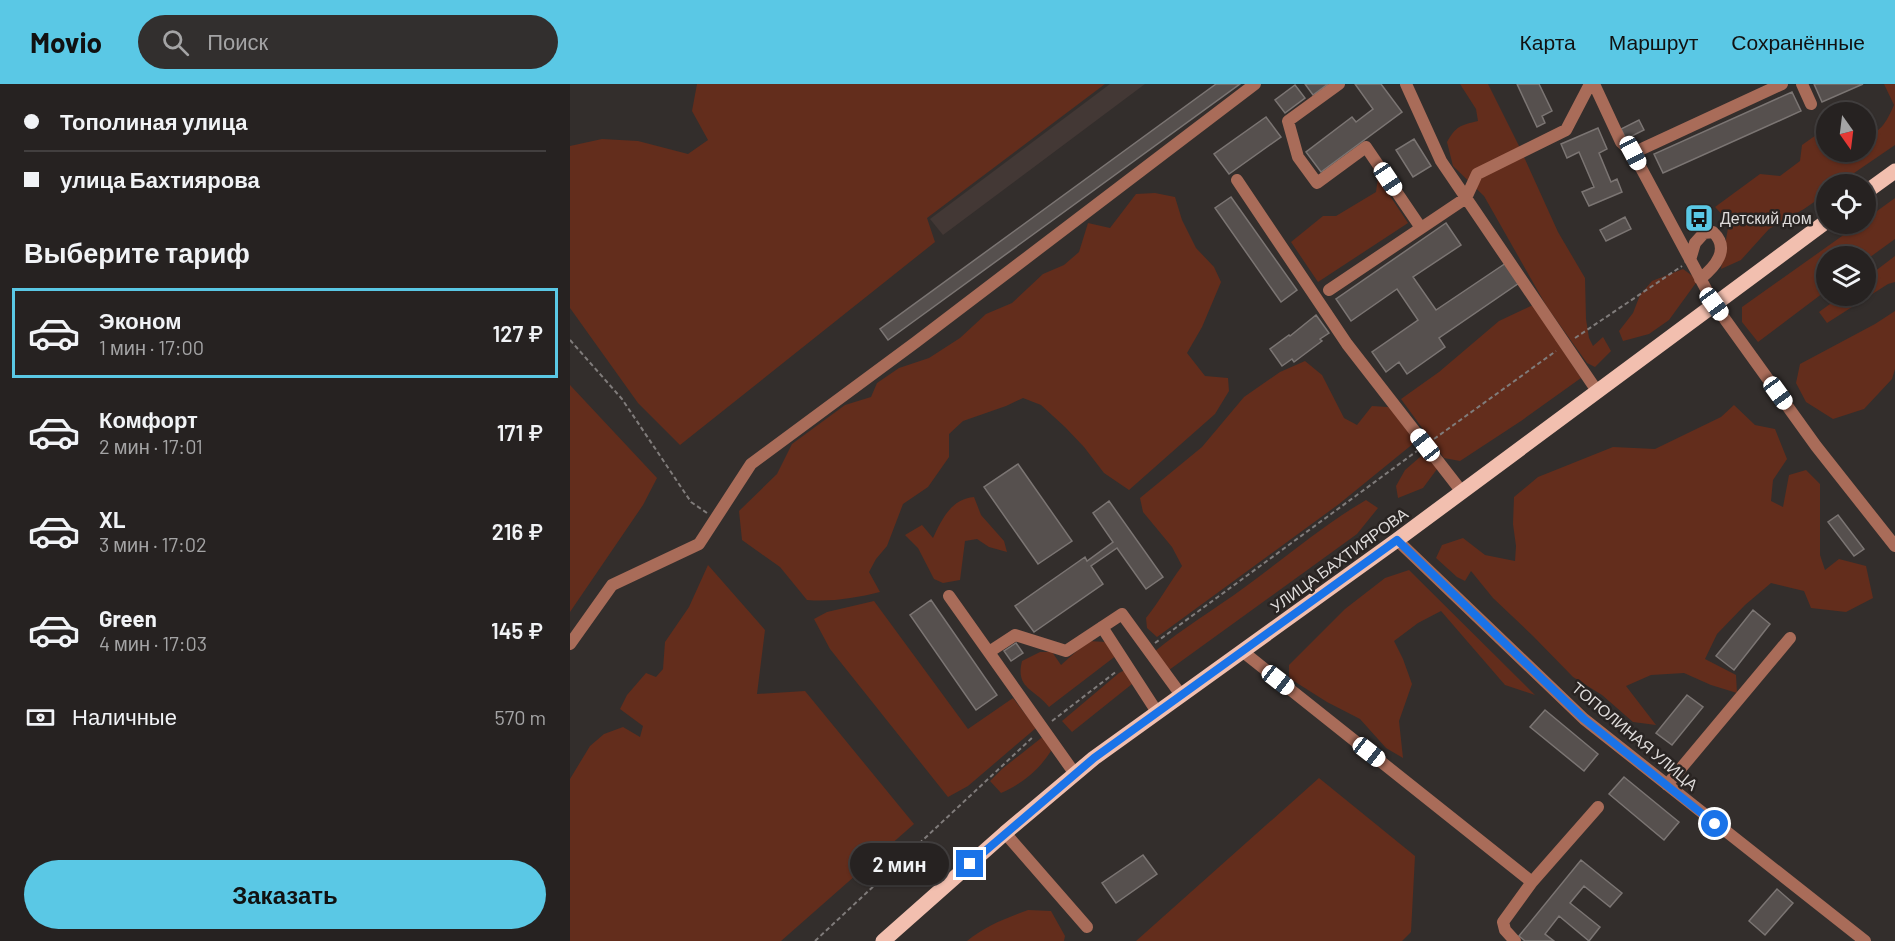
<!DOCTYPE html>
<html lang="ru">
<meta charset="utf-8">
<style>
:root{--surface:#262221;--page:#322f2e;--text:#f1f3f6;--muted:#a4a4a5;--line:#423f3f;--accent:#5ac8e5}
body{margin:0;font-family:Barlow,sans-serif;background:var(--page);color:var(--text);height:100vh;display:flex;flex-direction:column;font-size:22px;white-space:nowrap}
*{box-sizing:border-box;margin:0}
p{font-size:20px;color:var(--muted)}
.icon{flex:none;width:33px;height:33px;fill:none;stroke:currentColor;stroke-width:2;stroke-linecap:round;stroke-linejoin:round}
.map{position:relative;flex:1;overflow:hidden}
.drawer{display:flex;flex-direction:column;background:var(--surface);width:570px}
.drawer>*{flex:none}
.hud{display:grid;align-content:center;height:132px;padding:0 24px;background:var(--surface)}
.needle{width:39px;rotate:166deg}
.tools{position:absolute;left:1246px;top:18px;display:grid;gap:12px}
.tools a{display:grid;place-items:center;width:60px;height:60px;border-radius:50%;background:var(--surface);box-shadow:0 2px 4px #0004,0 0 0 2px var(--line);font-size:30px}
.end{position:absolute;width:27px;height:27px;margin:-14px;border:8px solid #1a73e8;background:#fff;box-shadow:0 0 0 3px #fff}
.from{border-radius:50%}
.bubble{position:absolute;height:42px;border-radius:21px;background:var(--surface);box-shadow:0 2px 4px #0004,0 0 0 2px var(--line);font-size:20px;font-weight:600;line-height:42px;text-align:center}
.car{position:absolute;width:18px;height:36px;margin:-18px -9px;border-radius:8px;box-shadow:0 0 4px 2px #0007;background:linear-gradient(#fff 24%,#345 0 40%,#fff 0 76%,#345 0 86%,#fff 0)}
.hud b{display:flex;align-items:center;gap:21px;height:57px;font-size:22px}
.hud b+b{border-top:2px solid var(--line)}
.hud i{width:15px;height:15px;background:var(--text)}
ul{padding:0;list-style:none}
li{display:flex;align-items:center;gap:18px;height:90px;margin:0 12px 9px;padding:0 12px;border:3px solid transparent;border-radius:0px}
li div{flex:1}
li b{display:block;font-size:22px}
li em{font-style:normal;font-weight:600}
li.selected{border-color:var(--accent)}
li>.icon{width:54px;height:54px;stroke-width:1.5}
h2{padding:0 24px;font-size:27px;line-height:72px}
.pay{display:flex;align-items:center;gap:15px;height:66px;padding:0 24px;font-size:22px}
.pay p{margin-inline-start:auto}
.cta{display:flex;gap:12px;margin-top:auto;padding:12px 24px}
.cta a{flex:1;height:69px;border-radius:36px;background:var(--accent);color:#111;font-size:24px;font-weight:600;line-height:69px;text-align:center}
header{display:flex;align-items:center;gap:36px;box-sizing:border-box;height:84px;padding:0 30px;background:var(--accent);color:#111}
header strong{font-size:28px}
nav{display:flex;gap:33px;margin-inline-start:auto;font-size:21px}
.search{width:420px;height:54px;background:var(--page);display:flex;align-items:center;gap:15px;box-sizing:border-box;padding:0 21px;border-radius:33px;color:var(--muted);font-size:22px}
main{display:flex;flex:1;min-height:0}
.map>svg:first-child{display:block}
.built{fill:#433835}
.green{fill:#632d1c}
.building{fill:#56504e;stroke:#7b7573;stroke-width:1.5}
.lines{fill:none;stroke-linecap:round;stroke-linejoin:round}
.path{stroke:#807c7b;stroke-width:2;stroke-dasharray:4.5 3;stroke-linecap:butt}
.minor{stroke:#a96c59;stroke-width:12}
.major{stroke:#f2bfaf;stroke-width:15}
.route{stroke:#1a73e8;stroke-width:8}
.labels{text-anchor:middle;stroke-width:5;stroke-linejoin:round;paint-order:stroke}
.poi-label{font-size:16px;fill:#dedbda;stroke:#292422;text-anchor:start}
.street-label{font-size:16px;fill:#dedbda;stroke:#292422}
</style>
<header>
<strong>Movio</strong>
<div class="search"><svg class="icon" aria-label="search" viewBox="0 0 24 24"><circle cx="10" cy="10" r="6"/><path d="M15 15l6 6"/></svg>Поиск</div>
<nav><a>Карта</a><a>Маршрут</a><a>Сохранённые</a></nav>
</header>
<main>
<section class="drawer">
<div class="hud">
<b><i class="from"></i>Тополиная улица</b>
<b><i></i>улица Бахтиярова</b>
</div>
<h2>Выберите тариф</h2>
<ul>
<li class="selected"><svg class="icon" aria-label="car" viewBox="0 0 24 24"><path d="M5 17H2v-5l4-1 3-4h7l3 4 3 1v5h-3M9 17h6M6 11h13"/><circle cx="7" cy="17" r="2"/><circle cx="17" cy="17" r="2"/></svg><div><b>Эконом</b><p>1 мин · 17:00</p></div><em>127 ₽</em></li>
<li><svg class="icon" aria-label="car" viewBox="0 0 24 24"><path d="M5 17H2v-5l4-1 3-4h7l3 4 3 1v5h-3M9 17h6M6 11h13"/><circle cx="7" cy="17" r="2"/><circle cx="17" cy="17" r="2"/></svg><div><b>Комфорт</b><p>2 мин · 17:01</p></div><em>171 ₽</em></li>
<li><svg class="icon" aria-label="car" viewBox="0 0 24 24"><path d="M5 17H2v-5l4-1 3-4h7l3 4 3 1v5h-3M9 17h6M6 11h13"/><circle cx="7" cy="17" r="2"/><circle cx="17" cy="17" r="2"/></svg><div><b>XL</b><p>3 мин · 17:02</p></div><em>216 ₽</em></li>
<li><svg class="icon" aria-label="car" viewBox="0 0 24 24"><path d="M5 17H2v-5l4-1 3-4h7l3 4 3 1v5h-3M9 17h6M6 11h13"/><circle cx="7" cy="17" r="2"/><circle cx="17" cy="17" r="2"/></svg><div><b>Green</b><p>4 мин · 17:03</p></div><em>145 ₽</em></li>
</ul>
<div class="pay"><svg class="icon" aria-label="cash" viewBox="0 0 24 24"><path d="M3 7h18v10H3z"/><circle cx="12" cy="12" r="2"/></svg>Наличные<p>570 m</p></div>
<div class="cta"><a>Заказать</a></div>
</section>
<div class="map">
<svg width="1325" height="857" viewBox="0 0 1325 857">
<rect width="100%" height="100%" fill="#332e2c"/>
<path class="built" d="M 540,0 L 575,0 L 373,151 L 360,135 Z"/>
<path class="green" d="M 127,0 L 535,0 L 357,134 L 365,158 L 110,361 L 68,319 L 0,224 L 0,62 L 32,55 L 68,57 L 118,70 L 138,56 L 122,27 Z
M 890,0 L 918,0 L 949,62 L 988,148 L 1015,194 L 1016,235 L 1019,254 L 1023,262 L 1033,253 L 1041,267 L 1025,283 L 1017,279 L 977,223 L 914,112 L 883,82 L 877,58 C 886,42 891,41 908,37 L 906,25 Z
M 1314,0 L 1325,0 L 1325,61 L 1268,100 L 1257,100 L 1257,109 L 1234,125 L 1199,145 L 1171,176 L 1151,185 L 1159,138 L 1145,123 L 1190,90 L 1210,92 L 1230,77 L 1232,61 L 1249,49 L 1252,41 L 1257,41 L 1257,68 L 1296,68 L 1296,52 C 1311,49 1318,35 1324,21 Z
M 808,94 L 838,139 L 748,198 L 721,158 L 753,132 L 766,132 L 806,108 Z
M 585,109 L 605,113 L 612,136 L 626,164 L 644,183 L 651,198 L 632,243 L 617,269 L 635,292 L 658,294 L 659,307 L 645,330 L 559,406 L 534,389 L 514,363 L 495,343 L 471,321 L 453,314 L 436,322 L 393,337 L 379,350 L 379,373 L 358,403 L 333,420 L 317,462 L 306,475 L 299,488 L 310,508 C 286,514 262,518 237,516 L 210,483 L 172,456 L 169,427 L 207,390 L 222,360 L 275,321 L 301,313 L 307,299 L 329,284 L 359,274 L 390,254 L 416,230 L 442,219 L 473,190 L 494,181 L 509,168 L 518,139 L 540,144 L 566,110 Z
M 1325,114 L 1325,155 L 1296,176 L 1296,172 L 1257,172 L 1257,206 L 1188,258 L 1172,238 L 1172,223 L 1289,140 L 1296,140 L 1296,135 Z
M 1325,172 L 1325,198 L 1318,200 L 1257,239 L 1249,228 L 1271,212 L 1296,212 L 1296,194 Z
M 1113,185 L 1128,196 L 1099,236 L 1079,250 L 1053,257 L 1049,247 L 1063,229 L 1070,211 L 1082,197 Z
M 963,221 L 1011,294 L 951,337 L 890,377 L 874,374 L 831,315 L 869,288 L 929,237 Z
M 1325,227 L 1325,285 L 1322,295 L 1294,325 L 1263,335 L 1236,318 L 1226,299 L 1230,280 L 1305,240 Z
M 735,277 L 752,291 L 774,334 L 787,341 L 802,322 L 818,323 L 836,340 L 844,359 L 769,420 L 587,553 L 577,544 L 576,534 C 590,517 599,499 612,482 L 602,463 L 573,428 L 570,414 L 632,363 L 674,313 L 710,288 Z
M 0,301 L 87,394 L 73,421 L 0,528 Z
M 1164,321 L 1185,341 L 1205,345 L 1217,375 L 1203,396 L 1201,417 L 1213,423 L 1219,391 L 1236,386 L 1250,400 L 1250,471 L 1255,486 L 1269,475 L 1296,482 L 1303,514 L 1276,528 L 1241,524 L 1234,507 L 1201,499 L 1175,521 L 1147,550 L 1135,575 L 1166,591 L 1167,609 L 1141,601 L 1114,589 L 1081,591 L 1056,602 L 1086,641 L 1063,638 L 1032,611 L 1003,593 L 963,552 L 923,514 L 901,487 L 895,497 L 887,493 L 866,474 L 872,461 L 893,454 L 915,471 L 945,477 L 946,462 L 943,440 L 944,413 L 968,393 L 1043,363 L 1085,365 L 1151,333 Z
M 857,367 L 870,381 L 853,404 L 828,414 L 826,402 L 835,386 Z
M 404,413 L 411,431 L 434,457 L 437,468 L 419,463 L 407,455 L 395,457 L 390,496 L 373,499 L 364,495 L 348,464 L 335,451 L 352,441 L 363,454 C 372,435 381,415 404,413 Z
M 796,416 L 808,424 L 787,450 L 599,586 L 584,568 C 613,544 645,525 675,503 C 715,474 753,441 796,416 Z
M 138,481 L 195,546 L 187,610 L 235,607 L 344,740 L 211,857 L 0,857 L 0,695 L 20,662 L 34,650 L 53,643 L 70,653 L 73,642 L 50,625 L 57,611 L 76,589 L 86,593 L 93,585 L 95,558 L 119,523 Z
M 839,486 L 965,611 L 935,601 L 871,527 L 848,539 L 824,557 L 833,575 L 842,600 L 829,637 L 833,674 L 816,664 L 790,635 L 757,618 L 719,594 L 719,581 L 775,525 L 815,494 Z
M 304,517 L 398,645 L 443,614 L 466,644 L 398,702 L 378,713 L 260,565 L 244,535 L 257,528 Z
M 518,557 L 537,558 L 547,571 L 479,623 C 465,605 445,605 452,577 L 470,568 L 482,568 L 491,581 Z
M 557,585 L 562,600 L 502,648 L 492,637 L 549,589 Z
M 475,651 L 481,667 C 468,687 453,699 431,709 L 420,697 L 432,685 Z
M 749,694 L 845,772 L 841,848 L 832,857 L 566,857 Z
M 458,826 L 481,827 L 495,852 L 494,857 L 397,857 C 415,842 436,834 458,826 Z"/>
<path class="building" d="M 646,0 L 670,0 L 318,256 L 310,245 Z
M 735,0 L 758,0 L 743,11 Z
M 785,0 L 811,0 L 832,28 L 751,88 L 736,68 L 782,33 L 786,38 L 803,25 Z
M 947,0 L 969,0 L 982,27 L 972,32 L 975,39 L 967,43 Z
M 1244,0 L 1293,0 L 1252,18 Z
M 725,1 L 735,14 L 715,29 L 705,16 Z
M 1222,8 L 1231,27 L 1093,89 L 1084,70 Z
M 696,33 L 711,53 L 659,90 L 644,70 Z
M 1069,36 L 1074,46 L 1056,55 L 1051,45 Z
M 1028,44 L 1037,65 L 1029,69 L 1041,98 L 1047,95 L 1052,108 L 1019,122 L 1012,108 L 1024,103 L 1009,68 L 997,74 L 991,60 Z
M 844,55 L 861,82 L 843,93 L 826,66 Z
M 661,113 L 727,206 L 711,218 L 645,124 Z
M 1055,133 L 1061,145 L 1036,157 L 1030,146 Z
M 876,139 L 891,161 L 843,193 L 866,226 L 936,179 L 949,199 L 869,254 L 875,263 L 837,290 L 829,278 L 816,288 L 802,268 L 848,236 L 827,205 L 781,237 L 766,215 Z
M 746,231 L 759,249 L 750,255 L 752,257 L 724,278 L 722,275 L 712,282 L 700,265 L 719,251 L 720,252 Z
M 448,380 L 502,457 L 468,480 L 414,403 Z
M 539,417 L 593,493 L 576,505 L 547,464 L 521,482 L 533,500 L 464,548 L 445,522 L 515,473 L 517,477 L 543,458 L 523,429 Z
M 1268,431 L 1294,465 L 1284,472 L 1258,438 Z
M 361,516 L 427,611 L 406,626 L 340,531 Z
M 1183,526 L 1200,540 L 1164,586 L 1146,572 Z
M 446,559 L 453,569 L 441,577 L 434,567 Z
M 1117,611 L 1133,623 L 1102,661 L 1086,649 Z
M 975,626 L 1028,670 L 1014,687 L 960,643 Z
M 1054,693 L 1109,738 L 1094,756 L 1039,710 Z
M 573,771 L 587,790 L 546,819 L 532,799 Z
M 1011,776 L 1052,809 L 1040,823 L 1014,802 L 1000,819 L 1030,843 L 1019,857 L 989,832 L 975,850 L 984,857 L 955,857 L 949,852 Z
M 1207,805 L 1223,819 L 1195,851 L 1179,837 Z"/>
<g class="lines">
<path class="path" d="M 1005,254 L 1112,182
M 0,256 L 52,315 L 121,418 L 137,429
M 864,355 L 986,267
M 585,559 L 847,367
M 482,637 L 547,587
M 245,857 L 464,652"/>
<path class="minor" d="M 769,0 L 718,37 L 728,73 L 747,99 L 796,63 L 851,144
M 836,0 L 871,77 L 1027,307
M 1024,0 L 1051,58 L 1063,69 L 1144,220 L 1246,362 L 1325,462
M 1232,0 L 1241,20
M 1063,69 L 1212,0
M 667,96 L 777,260 L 892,408
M 1120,176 L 1125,159 L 1134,149 L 1143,148 C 1161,165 1145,183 1130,195
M 759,206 L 896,114 L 907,90 L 996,46 L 1020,0
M 827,456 L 1014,635 L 1295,857
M 379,512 L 505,690
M 532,543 L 587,628
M 0,560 L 42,501 L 129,460 L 181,380 L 346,258 L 685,0
M 672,567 L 962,798
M 419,568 L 445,551 L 496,567 L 552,530 L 611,611
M 1097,701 L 1220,554
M 435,749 L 517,843
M 945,857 L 935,846 L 933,838 L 962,798 L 1028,723"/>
<path class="major" d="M 1296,108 L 1325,87
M 313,857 L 435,749 L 524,674 L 827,456 L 1257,137"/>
</g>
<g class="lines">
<path class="route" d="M 400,780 L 524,674 L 827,456 L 1014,635 L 1145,740"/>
</g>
<defs>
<g id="bus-square" transform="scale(1.5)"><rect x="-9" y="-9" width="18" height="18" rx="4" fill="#5ac8e5" stroke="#292422"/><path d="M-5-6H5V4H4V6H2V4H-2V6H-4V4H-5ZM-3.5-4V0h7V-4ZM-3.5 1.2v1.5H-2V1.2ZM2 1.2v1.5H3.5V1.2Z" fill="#111"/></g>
</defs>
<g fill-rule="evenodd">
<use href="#bus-square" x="1129" y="134"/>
</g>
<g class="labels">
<g class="poi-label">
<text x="1150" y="140">Детский дом</text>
</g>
<g class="street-label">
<text transform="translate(769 476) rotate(-36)" y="6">УЛИЦА БАХТИЯРОВА</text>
<text transform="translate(1065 652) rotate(40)" y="6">ТОПОЛИНАЯ УЛИЦА</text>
</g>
</g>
</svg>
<div class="tools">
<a><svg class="needle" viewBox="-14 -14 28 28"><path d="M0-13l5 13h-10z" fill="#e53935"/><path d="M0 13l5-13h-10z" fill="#a4a4a5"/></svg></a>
<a><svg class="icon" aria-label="locate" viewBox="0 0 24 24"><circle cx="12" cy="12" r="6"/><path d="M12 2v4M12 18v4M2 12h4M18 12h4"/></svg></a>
<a><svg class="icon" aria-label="layers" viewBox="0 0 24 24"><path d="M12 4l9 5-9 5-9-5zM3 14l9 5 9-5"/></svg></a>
</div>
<i class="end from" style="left:1145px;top:740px"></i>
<i class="end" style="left:400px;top:780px"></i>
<div class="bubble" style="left:280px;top:759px;width:99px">2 мин</div>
<i class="car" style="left:1063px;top:69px;rotate:152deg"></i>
<i class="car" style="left:818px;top:95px;rotate:146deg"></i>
<i class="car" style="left:1144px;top:220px;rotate:144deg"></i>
<i class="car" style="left:1208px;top:309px;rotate:144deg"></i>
<i class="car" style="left:855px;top:361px;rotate:322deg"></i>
<i class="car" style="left:708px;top:596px;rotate:128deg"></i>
<i class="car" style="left:799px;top:668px;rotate:128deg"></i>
</div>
</main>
